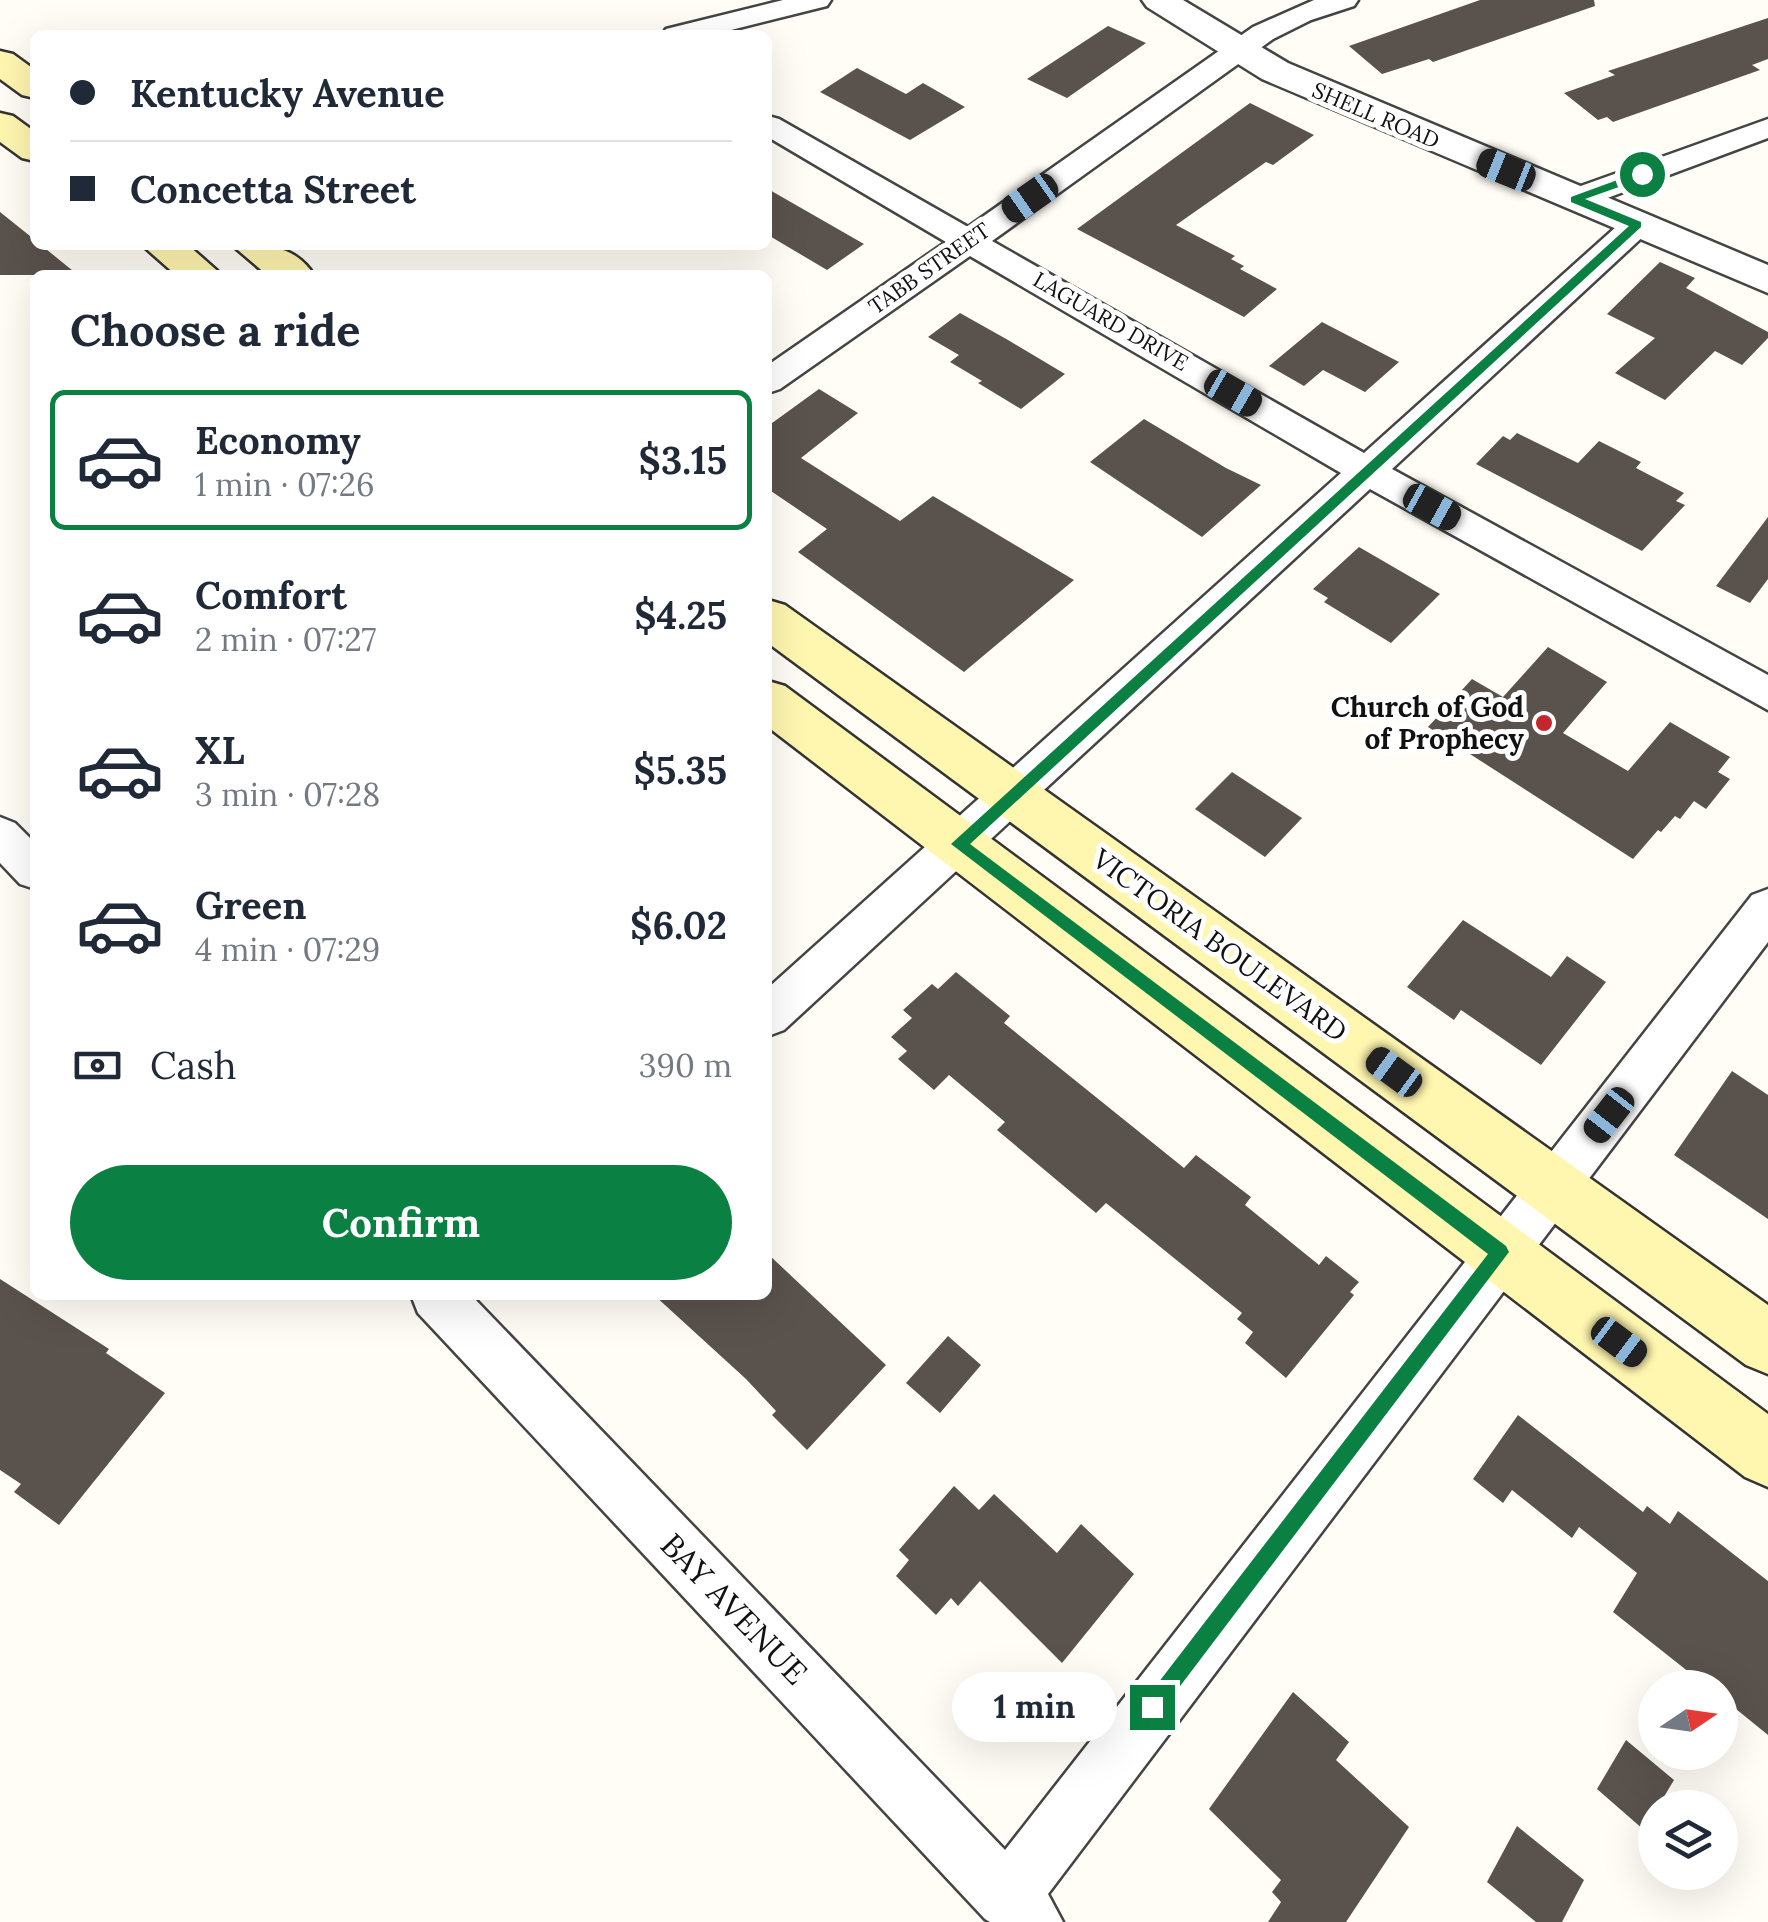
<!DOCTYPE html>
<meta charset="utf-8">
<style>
:root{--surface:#fff;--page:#f6f6f7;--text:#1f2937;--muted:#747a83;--line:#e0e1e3;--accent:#0b8043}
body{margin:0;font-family:Lora,serif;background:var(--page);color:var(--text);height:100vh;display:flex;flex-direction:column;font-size:38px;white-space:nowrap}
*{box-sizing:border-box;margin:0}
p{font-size:32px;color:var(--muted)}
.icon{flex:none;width:55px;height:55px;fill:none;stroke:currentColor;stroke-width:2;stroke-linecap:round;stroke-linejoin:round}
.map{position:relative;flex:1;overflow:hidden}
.panel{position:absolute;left:30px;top:270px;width:742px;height:1030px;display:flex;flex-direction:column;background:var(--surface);border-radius:15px;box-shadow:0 10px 40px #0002}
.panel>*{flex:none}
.guide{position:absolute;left:30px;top:30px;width:742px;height:220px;border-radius:15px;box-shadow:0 10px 40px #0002;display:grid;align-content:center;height:220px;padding:0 40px;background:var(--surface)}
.needle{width:65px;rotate:77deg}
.tools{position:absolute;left:1638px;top:1670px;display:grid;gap:20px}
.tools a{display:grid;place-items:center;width:100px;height:100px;border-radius:50%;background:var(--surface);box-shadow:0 10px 40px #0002;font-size:50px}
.end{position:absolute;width:45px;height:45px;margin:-22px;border:12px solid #0b8043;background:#fff;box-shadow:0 0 0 5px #fff}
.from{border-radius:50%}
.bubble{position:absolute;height:70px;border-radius:35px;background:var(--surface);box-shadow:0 10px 40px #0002;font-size:32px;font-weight:700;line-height:70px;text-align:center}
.car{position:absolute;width:30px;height:60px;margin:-30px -15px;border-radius:12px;box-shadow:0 0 8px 2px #0007;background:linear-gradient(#222 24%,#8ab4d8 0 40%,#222 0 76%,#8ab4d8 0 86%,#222 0)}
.guide b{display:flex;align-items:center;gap:35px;height:95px;font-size:38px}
.guide b+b{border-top:2px solid var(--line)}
.guide i{width:25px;height:25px;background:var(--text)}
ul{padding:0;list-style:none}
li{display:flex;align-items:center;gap:30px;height:140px;margin:0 20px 15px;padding:0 20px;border:5px solid transparent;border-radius:15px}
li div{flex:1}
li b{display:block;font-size:38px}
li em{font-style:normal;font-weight:700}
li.current{border-color:var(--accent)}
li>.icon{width:90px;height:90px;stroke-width:1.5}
h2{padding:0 40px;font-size:45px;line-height:120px}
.pay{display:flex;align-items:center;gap:25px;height:110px;padding:0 40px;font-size:38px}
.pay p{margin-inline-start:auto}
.primary-button{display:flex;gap:20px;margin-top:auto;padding:20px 40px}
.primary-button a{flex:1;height:115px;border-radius:60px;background:var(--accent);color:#fff;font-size:40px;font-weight:700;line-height:115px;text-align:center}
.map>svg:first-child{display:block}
.building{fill:#5a524d}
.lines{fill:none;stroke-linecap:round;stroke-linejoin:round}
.minor-casing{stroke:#444;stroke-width:5}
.tertiary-casing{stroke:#444;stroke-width:5}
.secondary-casing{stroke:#333;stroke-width:5}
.minor{fill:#fff;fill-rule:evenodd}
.tertiary{fill:#fff;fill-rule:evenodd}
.secondary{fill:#fff6b0;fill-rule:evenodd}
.route{fill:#0b8043}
.poi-dot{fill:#c4262e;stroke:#fff;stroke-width:4}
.labels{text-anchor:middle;stroke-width:10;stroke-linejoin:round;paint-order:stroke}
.far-street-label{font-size:22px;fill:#111;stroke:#fff}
.poi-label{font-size:28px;font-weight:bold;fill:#111;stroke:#fff;text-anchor:end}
.street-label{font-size:28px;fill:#111;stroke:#fff}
.near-street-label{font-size:32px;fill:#111;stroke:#fff}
</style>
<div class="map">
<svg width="1768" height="1922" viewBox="0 0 1768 1922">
<rect width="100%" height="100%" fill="#fffdf5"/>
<path class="building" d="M 1480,0 L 1594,0 L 1595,6 L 1433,62 L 1429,59 L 1382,74 L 1349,46 Z
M 1768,18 L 1768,59 L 1752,65 L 1760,70 L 1613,122 L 1607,117 L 1598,120 L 1564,93 L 1615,75 L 1608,71 Z
M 1108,26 L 1146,43 L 1067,98 L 1027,79 Z
M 857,68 L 906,94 L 923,83 L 965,107 L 910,140 L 820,92 Z
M 1250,103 L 1314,135 L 1273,165 L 1266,162 L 1176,225 L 1235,256 L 1231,259 L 1244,266 L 1240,269 L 1277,289 L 1244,317 L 1077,229 Z
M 768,189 L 864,244 L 827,270 L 768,235 Z
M 0,212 L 35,240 L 35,245 L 41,245 L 78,275 L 0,275 Z
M 1660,262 L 1695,278 L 1686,288 L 1768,332 L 1768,338 L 1742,365 L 1715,351 L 1665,400 L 1615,373 L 1655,338 L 1607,314 Z
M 960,313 L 1008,340 L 1065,374 L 1021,409 L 978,383 L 982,381 L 950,362 L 959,355 L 928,337 Z
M 1322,322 L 1399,362 L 1365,392 L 1323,370 L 1304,386 L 1269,366 Z
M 819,389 L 858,413 L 801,458 L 900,521 L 933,496 L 1074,580 L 964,672 L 798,552 L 827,529 L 768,489 L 768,426 Z
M 1144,419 L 1226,468 L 1261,485 L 1202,537 L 1090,462 Z
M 1517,433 L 1578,463 L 1599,441 L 1641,462 L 1636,468 L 1684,493 L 1676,501 L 1685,505 L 1642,551 L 1476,464 L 1503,436 L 1510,440 Z
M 1768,517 L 1768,579 L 1750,603 L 1716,586 Z
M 1359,547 L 1440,594 L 1391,643 L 1324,602 L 1328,598 L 1313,589 Z
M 1548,647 L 1607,682 L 1563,733 L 1628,771 L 1670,722 L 1730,757 L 1718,772 L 1730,779 L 1706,809 L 1694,801 L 1680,819 L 1675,816 L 1661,832 L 1658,830 L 1633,859 L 1428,727 L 1472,679 L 1503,697 Z
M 1232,772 L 1302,818 L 1265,857 L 1195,809 Z
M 1463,920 L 1551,977 L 1567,956 L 1606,982 L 1541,1065 L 1461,1010 L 1454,1020 L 1407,987 Z
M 956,972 L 1010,1016 L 1004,1023 L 1184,1168 L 1196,1155 L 1251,1197 L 1245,1205 L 1319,1265 L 1326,1256 L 1359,1282 L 1350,1292 L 1354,1295 L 1286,1378 L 1245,1343 L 1253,1332 L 1237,1319 L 1242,1313 L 1106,1203 L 1096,1213 L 997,1130 L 1005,1122 L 949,1075 L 934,1090 L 898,1059 L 907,1051 L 891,1037 L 912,1018 L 903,1010 L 932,984 L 938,989 Z
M 1732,1071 L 1768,1095 L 1768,1219 L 1674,1155 Z
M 768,1254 L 886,1365 L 807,1450 L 772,1415 L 776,1411 L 746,1379 L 654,1295 L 768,1295 Z
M 0,1279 L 109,1349 L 106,1353 L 165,1393 L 59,1525 L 14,1492 L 21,1484 L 0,1470 Z
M 948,1336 L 981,1365 L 940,1413 L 906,1383 Z
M 1518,1415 L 1643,1512 L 1647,1506 L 1670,1524 L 1678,1511 L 1768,1581 L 1768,1735 L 1720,1696 L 1720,1688 L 1709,1688 L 1613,1612 L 1637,1573 L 1579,1527 L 1572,1538 L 1512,1490 L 1503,1503 L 1473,1479 Z
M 954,1486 L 979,1510 L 994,1494 L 1057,1553 L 1081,1524 L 1134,1574 L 1062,1663 L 980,1581 L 958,1606 L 951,1598 L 936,1615 L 896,1576 L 909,1560 L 899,1550 Z
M 1293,1692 L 1349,1742 L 1336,1760 L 1409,1827 L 1346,1922 L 1268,1922 L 1281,1902 L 1272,1892 L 1281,1880 L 1209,1809 Z
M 1626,1740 L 1674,1780 L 1644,1830 L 1597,1789 Z
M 1517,1826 L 1584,1880 L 1562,1922 L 1536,1922 L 1487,1882 Z"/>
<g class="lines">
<g class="minor-casing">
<path id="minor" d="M 783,0 L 831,0 L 827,6 L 711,35 L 662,35 L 666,29 Z
M 1314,0 L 1358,0 L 1354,6 L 1311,20 L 1273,39 L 992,241 L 1364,453 L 1626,218 L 1648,218 L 1653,225 L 1648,232 L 1392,469 L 1768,675 L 1768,710 L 1370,489 L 784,1030 L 768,1036 L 768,988 L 1341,473 L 970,256 L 780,389 L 768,393 L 768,365 L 946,242 L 768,137 L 768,116 L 779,119 L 968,227 L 1253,27 Z
M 1768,119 L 1768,138 L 1586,206 L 1564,206 L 1559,199 L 1564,192 Z
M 0,817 L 15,823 L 35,843 L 35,889 L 20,884 L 0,863 Z
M 1768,889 L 1768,942 L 1048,1894 L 1063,1922 L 990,1922 L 985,1919 L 418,1313 L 411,1295 L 471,1295 L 1005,1850 L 1752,895 Z"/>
</g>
<g class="tertiary-casing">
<path id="tertiary" d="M 1142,0 L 1183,0 L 1288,63 L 1768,265 L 1768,293 L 1262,79 L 1147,7 Z"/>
</g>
<g class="secondary-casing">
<path id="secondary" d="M 0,51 L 13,54 L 35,70 L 35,98 L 22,95 L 0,79 Z
M 0,113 L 13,116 L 35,132 L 35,161 L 22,158 L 0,142 Z
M 142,245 L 188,245 L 222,275 L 176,275 Z
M 232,245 C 265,245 294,244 314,275 L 267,275 Z
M 768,600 L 785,605 L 1768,1305 L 1768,1374 L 1746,1365 L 768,643 Z
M 768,681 L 785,686 L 1768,1414 L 1768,1487 L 1745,1477 L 768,727 Z"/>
</g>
<use href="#minor" class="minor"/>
<use href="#tertiary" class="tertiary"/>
<use href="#secondary" class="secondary"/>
</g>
<path class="route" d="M 1642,171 L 1647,177 L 1585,199 L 1641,222 L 1641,227 L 970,844 L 1506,1246 L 1509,1252 L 1159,1714 L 1152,1717 L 1145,1714 L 1142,1707 L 1145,1700 L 1488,1254 L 951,844 L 1629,226 L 1571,202 L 1571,197 Z"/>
<circle class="poi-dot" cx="1544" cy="723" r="10"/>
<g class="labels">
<g class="far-street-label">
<text transform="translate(1376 115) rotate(23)" y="8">SHELL ROAD</text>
<text transform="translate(929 268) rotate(-35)" y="8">TABB STREET</text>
<text transform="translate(1111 321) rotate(30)" y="8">LAGUARD DRIVE</text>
</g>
<g class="poi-label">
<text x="1524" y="717">Church of God<tspan x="1524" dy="32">of Prophecy</tspan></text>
</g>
<g class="street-label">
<text transform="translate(1220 945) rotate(36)" y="10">VICTORIA BOULEVARD</text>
</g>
<g class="near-street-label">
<text transform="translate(734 1609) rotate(46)" y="11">BAY AVENUE</text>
</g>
</g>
</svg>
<div class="tools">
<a><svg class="needle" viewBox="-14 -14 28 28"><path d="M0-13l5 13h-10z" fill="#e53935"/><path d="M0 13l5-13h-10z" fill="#747a83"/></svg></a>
<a><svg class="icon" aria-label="layers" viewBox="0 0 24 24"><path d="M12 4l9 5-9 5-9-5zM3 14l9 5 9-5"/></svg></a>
</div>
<i class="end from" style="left:1642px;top:174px"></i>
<i class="end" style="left:1152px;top:1707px"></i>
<div class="bubble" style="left:952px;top:1672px;width:165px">1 min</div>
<i class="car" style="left:1506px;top:170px;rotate:292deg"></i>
<i class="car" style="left:1030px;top:198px;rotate:235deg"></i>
<i class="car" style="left:1233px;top:393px;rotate:120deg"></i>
<i class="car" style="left:1432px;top:507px;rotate:119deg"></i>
<i class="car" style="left:1394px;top:1072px;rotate:306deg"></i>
<i class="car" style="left:1609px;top:1115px;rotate:218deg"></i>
<i class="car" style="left:1619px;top:1342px;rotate:127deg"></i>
<div class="guide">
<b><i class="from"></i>Kentucky Avenue</b>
<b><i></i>Concetta Street</b>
</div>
<section class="panel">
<h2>Choose a ride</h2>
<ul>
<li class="current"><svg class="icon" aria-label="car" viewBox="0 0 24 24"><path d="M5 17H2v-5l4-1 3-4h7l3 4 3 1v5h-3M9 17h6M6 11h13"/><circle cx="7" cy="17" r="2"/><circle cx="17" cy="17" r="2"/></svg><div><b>Economy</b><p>1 min · 07:26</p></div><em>$3.15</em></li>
<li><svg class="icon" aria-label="car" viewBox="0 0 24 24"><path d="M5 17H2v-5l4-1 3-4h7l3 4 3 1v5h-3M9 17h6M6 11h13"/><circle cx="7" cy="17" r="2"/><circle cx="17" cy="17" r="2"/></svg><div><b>Comfort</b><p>2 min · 07:27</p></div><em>$4.25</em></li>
<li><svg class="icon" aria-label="car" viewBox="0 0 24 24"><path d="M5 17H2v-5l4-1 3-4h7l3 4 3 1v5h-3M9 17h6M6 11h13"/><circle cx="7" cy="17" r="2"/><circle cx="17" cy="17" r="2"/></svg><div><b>XL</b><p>3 min · 07:28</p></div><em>$5.35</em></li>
<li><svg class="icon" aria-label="car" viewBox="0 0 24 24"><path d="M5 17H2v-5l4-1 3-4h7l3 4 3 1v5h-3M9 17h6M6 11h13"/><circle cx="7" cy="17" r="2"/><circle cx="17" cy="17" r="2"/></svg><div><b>Green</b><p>4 min · 07:29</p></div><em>$6.02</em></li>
</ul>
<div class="pay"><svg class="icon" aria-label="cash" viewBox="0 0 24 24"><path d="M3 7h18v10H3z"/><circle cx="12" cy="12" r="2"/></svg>Cash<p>390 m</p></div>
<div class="primary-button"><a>Confirm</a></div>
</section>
</div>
